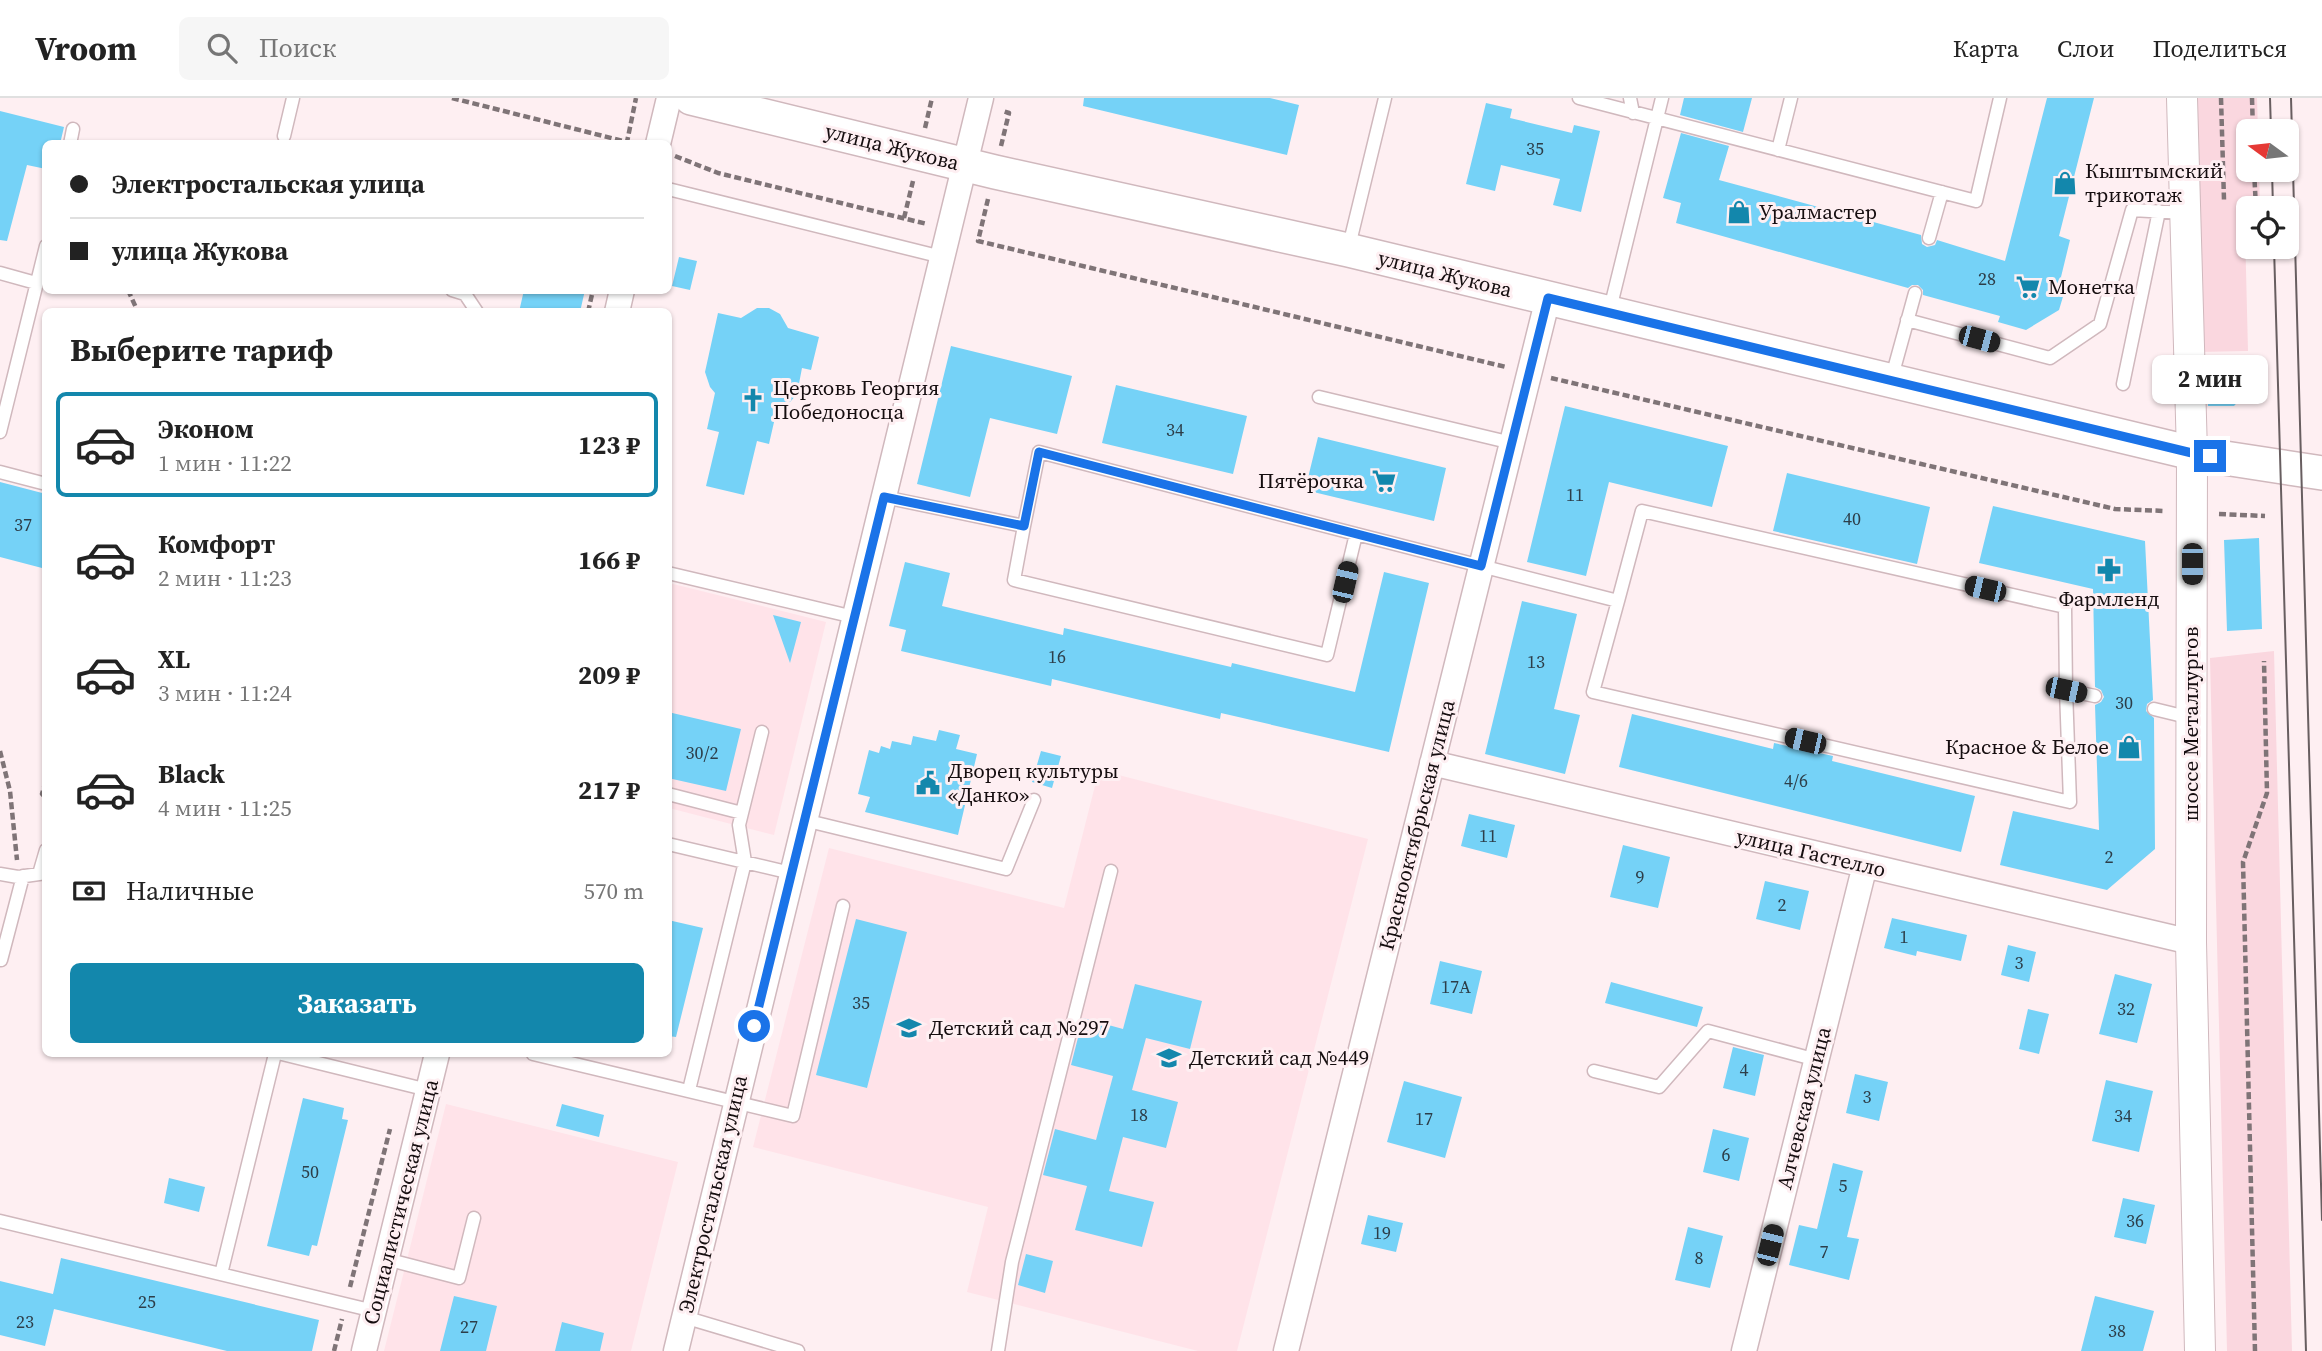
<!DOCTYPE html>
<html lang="ru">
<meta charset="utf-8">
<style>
:root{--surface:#fff;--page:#f6f6f6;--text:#222;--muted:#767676;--line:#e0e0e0;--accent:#1387ac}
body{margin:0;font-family:"Source Serif 4",serif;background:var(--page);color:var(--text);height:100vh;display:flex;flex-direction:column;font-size:26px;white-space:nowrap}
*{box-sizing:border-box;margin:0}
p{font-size:23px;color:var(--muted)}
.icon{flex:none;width:38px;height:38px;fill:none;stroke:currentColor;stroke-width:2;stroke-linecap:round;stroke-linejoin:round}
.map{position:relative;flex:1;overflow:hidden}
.side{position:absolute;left:42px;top:210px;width:630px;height:749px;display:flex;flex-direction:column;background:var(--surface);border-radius:10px;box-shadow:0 2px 5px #0004}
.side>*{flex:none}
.top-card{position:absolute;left:42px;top:42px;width:630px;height:154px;border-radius:10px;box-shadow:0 2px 5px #0004;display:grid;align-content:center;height:154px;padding:0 28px;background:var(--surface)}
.needle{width:46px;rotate:285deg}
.buttons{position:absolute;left:2236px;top:21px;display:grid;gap:14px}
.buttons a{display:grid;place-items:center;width:63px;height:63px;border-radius:10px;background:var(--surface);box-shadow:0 2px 5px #0004;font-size:35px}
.end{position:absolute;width:32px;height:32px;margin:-16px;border:9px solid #1a73e8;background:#fff;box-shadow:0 0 0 4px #fff}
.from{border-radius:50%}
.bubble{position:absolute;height:49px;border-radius:10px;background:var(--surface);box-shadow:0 2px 5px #0004;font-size:23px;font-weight:700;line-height:49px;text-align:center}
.car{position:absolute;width:21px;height:42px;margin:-21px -10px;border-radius:9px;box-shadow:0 0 5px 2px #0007;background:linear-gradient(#222 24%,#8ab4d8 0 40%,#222 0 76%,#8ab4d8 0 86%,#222 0)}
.top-card b{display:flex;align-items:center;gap:24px;height:66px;font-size:26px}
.top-card b+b{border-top:2px solid var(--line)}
.top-card i{width:18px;height:18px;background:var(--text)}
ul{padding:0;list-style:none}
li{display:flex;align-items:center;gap:21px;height:105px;margin:0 14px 10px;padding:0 14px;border:4px solid transparent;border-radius:10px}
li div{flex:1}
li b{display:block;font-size:26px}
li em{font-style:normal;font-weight:700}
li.on{border-color:var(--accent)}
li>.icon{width:63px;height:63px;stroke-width:1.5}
h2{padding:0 28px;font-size:32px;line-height:84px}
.pay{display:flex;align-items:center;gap:18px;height:77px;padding:0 28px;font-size:26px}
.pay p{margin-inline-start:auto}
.cta{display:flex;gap:14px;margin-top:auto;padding:14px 28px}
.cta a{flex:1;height:80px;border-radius:10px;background:var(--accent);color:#fff;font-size:28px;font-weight:700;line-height:80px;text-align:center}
header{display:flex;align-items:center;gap:42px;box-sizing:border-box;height:98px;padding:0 35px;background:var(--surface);border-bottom:2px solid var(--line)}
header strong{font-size:33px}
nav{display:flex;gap:38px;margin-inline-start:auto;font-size:24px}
.search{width:490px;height:63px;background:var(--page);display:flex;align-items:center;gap:18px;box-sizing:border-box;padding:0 24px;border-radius:10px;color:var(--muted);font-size:26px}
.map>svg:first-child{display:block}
.built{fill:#ffe3e9}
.green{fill:#fad7df}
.building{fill:#75d2f7}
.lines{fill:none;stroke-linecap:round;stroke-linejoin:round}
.service-casing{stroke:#d0b8bd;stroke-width:15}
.minor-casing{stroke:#d0b8bd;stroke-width:27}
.tertiary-casing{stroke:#d0b8bd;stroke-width:32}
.secondary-casing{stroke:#d0b8bd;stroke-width:36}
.path{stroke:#7f7477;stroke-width:4.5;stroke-dasharray:7 3.5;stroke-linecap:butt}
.service{stroke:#fff;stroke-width:12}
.minor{stroke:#fff;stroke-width:24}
.tertiary{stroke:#fff;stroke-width:30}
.secondary{stroke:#fff;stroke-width:33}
.tram{stroke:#685e60;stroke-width:2}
.route{stroke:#1a73e8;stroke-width:9}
.labels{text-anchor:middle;stroke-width:6;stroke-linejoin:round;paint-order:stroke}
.number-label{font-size:18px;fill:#2d3e49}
.street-label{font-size:21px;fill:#150d0f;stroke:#feeff2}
.poi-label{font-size:21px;fill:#150d0f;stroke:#feeff2;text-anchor:start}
</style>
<header>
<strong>Vroom</strong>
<div class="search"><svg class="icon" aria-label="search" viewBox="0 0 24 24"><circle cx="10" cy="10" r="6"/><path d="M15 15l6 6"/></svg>Поиск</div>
<nav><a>Карта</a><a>Слои</a><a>Поделиться</a></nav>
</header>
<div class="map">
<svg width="2322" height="1253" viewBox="0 0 2322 1253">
<rect width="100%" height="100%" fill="#feeff2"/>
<path class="built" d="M 669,485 L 826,524 L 774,737 L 669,710 Z
M 1099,672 L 1368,741 L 1237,1253 L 1198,1253 L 967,1194 L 988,1109 L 753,1049 L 829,750 L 1064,810 Z
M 446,1006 L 678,1064 L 631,1253 L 384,1253 Z"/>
<path class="green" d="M 2191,0 L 2257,0 L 2258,33 L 2249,33 L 2249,72 L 2259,72 L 2260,110 L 2249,110 L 2249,127 L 2245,131 L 2248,253 L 2199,254 Z
M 2274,553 L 2292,1253 L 2227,1253 L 2210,560 Z"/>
<path class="building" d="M 1084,0 L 1270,0 L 1299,7 L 1287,57 L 1083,8 Z
M 1684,0 L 1752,0 L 1743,34 L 1680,17 Z
M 2047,0 L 2094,0 L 2059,138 L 2070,142 L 2061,179 L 2068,182 L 2059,212 L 2026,232 L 1998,224 L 2000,218 L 1923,197 L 1923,192 L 1918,187 L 1912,187 L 1908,190 L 1676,125 L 1681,105 L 1663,100 L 1681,35 L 1729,48 L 1719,82 L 1921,137 L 1922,146 L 1927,149 L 1935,147 L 1937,142 L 2005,163 Z
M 1486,5 L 1512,11 L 1510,20 L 1572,35 L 1574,27 L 1600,33 L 1581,114 L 1553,107 L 1560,81 L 1501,67 L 1495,93 L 1466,86 Z
M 0,13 L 64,29 L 60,46 L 46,46 L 46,71 L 27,67 L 7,143 L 0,142 Z
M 679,159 L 697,163 L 690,192 L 672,188 Z
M 524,192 L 585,192 L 580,214 L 519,214 Z
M 757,210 L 769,210 L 780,216 L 788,230 L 819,239 L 811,272 L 802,270 L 797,296 L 790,304 L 777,311 L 769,346 L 757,343 L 744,397 L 706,388 L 719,334 L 707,331 L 715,295 L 710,289 L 705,274 L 718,215 L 741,220 Z
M 951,248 L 1072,278 L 1057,336 L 990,320 L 970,399 L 917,386 Z
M 2207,259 L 2251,259 L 2253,287 L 2234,308 L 2208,308 Z
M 1116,287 L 1247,318 L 1233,376 L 1102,345 Z
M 1565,308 L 1728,348 L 1712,409 L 1609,384 L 1586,478 L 1527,464 Z
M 1318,339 L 1446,370 L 1434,423 L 1305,392 Z
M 1787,375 L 1930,409 L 1917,466 L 1773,433 Z
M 0,384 L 46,396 L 46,457 L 42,470 L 0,459 Z
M 1993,408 L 2145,443 L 2153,602 L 2147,606 L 2146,613 L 2154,620 L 2155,751 L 2107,792 L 2000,767 L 2013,713 L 2099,732 L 2095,607 L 2101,604 L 2104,599 L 2101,592 L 2095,589 L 2093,491 L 1979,465 Z
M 2259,440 L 2262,531 L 2227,533 L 2224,442 Z
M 905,464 L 950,475 L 942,508 L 1063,537 L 1064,530 L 1231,569 L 1232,565 L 1355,594 L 1384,474 L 1429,485 L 1389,654 L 1221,615 L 1220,621 L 1052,581 L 1051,588 L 901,553 L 906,532 L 889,528 Z
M 1522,503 L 1577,516 L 1554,611 L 1580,617 L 1565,676 L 1485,656 Z
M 773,517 L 801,524 L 790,565 Z
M 668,614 L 741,631 L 726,693 L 668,680 Z
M 1632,616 L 1773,651 L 1774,645 L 1833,658 L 1832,663 L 1975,698 L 1961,754 L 1619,669 Z
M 939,632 L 960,637 L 956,651 L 977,656 L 958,737 L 865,714 L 870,699 L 858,696 L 869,652 L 879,655 L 881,648 L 890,651 L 892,643 L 911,647 L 913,638 L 936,643 Z
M 1041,653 L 1061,658 L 1052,690 L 1032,684 Z
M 1469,716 L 1515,727 L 1507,760 L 1461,748 Z
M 1623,747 L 1670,759 L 1658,810 L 1610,799 Z
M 1765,783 L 1809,793 L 1800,832 L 1756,821 Z
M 1892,820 L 1967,837 L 1961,863 L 1917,853 L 1916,858 L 1884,850 Z
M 856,821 L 907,834 L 867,990 L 816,977 Z
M 668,822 L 703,830 L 676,939 L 668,938 Z
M 2008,847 L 2036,854 L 2029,884 L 2001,877 Z
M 1440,863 L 1482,873 L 1472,916 L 1430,906 Z
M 2115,876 L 2152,886 L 2137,945 L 2099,936 Z
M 1611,884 L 1703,909 L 1697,929 L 1605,905 Z
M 1135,886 L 1202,903 L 1190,951 L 1146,940 L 1132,992 L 1178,1004 L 1166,1050 L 1123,1039 L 1109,1093 L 1154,1104 L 1142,1149 L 1075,1132 L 1087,1088 L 1043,1077 L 1055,1031 L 1096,1042 L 1113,978 L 1071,967 L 1083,920 L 1123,931 Z
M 2028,911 L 2049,916 L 2039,956 L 2019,951 Z
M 1733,949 L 1764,957 L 1755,998 L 1723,990 Z
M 1855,976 L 1888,984 L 1879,1023 L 1846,1015 Z
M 2106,982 L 2153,993 L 2139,1054 L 2092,1043 Z
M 1404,983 L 1462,999 L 1445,1060 L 1387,1044 Z
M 303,1000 L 344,1010 L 342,1021 L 348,1022 L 317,1148 L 312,1147 L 309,1158 L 267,1148 Z
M 562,1006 L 604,1017 L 599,1039 L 556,1028 Z
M 1713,1031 L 1749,1040 L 1739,1083 L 1703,1074 Z
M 1833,1065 L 1863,1073 L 1847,1139 L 1859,1141 L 1849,1182 L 1789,1167 L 1799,1127 L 1817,1131 Z
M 169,1080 L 205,1089 L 199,1114 L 164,1105 Z
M 2123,1100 L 2155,1107 L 2146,1146 L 2114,1139 Z
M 1368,1117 L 1403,1125 L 1396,1154 L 1361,1146 Z
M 1688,1129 L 1723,1138 L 1710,1190 L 1675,1182 Z
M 1026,1156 L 1053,1163 L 1045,1195 L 1018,1187 Z
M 61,1160 L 319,1222 L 312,1253 L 227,1253 L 54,1211 L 45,1248 L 0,1237 L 0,1183 L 53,1196 Z
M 454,1198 L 497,1208 L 486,1253 L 440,1253 Z
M 2095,1198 L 2154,1213 L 2143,1253 L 2081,1253 Z
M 562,1224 L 604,1235 L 600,1253 L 555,1253 Z"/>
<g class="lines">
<g class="service-casing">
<path id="service" d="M 1579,0 L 1976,103 L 2000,0
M 1630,0 L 1633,15
M 284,38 L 293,0
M 70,46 L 73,31
M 1778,52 L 1791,0
M 668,91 L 942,159
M 1929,140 L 1942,94
M 1348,152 L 1385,0
M 0,175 L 36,185
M 452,192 L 465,196 L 477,214
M 1609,215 L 1662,0
M 1907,222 L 2050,260 L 2100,226 L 2132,112 L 2185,115
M 1891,282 L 1915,195
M 2123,286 L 2159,113
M 1319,299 L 1512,345
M 0,334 L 46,148
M 0,374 L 46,386
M 884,399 L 1024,428 L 1014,482 L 1327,557 L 1356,436 L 1618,503 L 1593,594 L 2070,704 L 2066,592
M 1024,428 L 1039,354 L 1356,436
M 668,475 L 854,519
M 1618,503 L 1642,413 L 2065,509 L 2066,592 L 2095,598
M 2154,611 L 2191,620
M 668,696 L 742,715
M 804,722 L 1006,771 L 1034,702
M 668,746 L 791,775
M 0,776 L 18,779 L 46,775
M 39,776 L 46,752
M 1,862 L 23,778
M 282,956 L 428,992
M 533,956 L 793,1018 L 843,808
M 1594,973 L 1659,989 L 1708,933 L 1817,962
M 689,992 L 745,764 L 739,727 L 762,634
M 0,1123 L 374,1213
M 386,1161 L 459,1180 L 474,1120
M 221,1176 L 275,956
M 684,1219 L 798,1253
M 998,1253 L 1012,1164 L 1111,773"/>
</g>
<g class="minor-casing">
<path id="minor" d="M 658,46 L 669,0
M 617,214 L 622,192
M 1432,665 L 2191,844
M 364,1253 L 437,956
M 676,1253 L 981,0
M 1286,1253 L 1548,200
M 1744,1253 L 1865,767"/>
</g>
<g class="tertiary-casing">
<path id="tertiary" d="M 2182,0 L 2192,355 L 2191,844 L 2200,1253"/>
</g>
<g class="secondary-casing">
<path id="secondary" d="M 691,0 L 995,74 L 1348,152 L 2192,355 L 2322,375"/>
</g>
<path class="path" d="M 452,0 L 627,44 L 636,0
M 2221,0 L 2224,102
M 2252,0 L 2253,33
M 925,30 L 932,0
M 1001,48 L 1009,15 L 1003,13
M 675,58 L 718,75 L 927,126
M 2254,72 L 2256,110
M 988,101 L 978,143 L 1506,269
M 904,120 L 913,83
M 128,192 L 138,214
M 588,214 L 593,192
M 1551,280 L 2115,411 L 2165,413
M 2219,416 L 2265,418
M 0,653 L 10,693 L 17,762
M 46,683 L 42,696 L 46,700
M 350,1189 L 390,1031
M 334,1253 L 342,1221
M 2255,1253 L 2243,764 L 2267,695 L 2264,563"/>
<use href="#service" class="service"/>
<use href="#minor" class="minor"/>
<use href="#tertiary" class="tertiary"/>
<use href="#secondary" class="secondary"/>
<path class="tram" d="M 2270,0 L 2271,33
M 2291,0 L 2322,1122
M 2272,72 L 2273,110
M 2274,149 L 2306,1253"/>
</g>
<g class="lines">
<path class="route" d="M 754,928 L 884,399 L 1024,428 L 1039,354 L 1481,468 L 1548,200 L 2192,355 L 2210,358"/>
</g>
<defs>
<g id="shop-bare" transform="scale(1.89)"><path d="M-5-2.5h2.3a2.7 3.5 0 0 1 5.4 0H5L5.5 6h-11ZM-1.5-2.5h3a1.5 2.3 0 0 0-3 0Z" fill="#1387ac" stroke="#feeff2" stroke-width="2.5" paint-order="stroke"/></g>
<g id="supermarket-bare" transform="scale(1.89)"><path d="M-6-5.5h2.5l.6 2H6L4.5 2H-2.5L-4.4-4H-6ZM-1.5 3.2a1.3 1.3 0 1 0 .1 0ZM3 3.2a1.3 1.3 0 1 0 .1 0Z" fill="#1387ac" stroke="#feeff2" stroke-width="2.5" paint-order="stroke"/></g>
<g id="church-bare" transform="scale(1.89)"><path d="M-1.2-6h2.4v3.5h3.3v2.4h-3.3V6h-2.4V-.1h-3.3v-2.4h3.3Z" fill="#1387ac" stroke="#feeff2" stroke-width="2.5" paint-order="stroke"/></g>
<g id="pharmacy-bare" transform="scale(1.89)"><path d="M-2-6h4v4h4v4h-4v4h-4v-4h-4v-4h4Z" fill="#1387ac" stroke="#feeff2" stroke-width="2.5" paint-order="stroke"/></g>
<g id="civic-bare" transform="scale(1.89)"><path d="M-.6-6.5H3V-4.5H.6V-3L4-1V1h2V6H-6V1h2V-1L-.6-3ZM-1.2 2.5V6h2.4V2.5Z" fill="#1387ac" stroke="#feeff2" stroke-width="2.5" paint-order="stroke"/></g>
<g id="school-bare" transform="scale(1.89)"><path d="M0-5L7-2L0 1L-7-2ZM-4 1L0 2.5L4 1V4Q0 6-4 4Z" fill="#1387ac" stroke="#feeff2" stroke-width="2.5" paint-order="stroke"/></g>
</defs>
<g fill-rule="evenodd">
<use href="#shop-bare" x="2065" y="85"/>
<use href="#shop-bare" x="1739" y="114"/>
<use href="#supermarket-bare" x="2028" y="189"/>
<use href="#church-bare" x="753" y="302"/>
<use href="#supermarket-bare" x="1384" y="383"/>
<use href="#pharmacy-bare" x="2109" y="472"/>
<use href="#shop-bare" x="2129" y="649"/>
<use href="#civic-bare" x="928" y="685"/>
<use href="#school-bare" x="909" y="930"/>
<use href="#school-bare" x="1169" y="960"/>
</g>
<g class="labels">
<g class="number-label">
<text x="1535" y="57">35</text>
<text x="1987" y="187">28</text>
<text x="1175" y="338">34</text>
<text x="1575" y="403">11</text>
<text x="1852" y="427">40</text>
<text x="23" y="433">37</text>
<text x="1057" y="565">16</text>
<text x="1536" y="570">13</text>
<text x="2124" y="611">30</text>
<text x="702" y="661">30/2</text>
<text x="1796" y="689">4/6</text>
<text x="1488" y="744">11</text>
<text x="2109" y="765">2</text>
<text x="1640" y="785">9</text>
<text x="1782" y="813">2</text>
<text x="1904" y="845">1</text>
<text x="2019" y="871">3</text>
<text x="1456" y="895">17А</text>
<text x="861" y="911">35</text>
<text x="2126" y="917">32</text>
<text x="1744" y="978">4</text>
<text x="1867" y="1005">3</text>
<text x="1139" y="1023">18</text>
<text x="2123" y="1024">34</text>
<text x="1424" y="1027">17</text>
<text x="1726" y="1063">6</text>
<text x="310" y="1080">50</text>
<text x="1843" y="1094">5</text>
<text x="2135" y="1129">36</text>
<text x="1382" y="1141">19</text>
<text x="1824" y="1160">7</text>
<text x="1699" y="1166">8</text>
<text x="147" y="1210">25</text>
<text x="25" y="1230">23</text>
<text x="469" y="1235">27</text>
<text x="2117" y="1239">38</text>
</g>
<g class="street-label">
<text transform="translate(892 49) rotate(14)" y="7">улица Жукова</text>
<text transform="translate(1445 176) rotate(14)" y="7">улица Жукова</text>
<text transform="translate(2191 626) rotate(-90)" y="7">шоссе Металлургов</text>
<text transform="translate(1417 727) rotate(-76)" y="7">Краснооктябрьская улица</text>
<text transform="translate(1811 755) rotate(13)" y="7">улица Гастелло</text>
<text transform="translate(1804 1010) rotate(-76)" y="7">Алчевская улица</text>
<text transform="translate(713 1096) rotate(-77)" y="7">Электростальская улица</text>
<text transform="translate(401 1104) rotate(-76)" y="7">Социалистическая улица</text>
</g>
<g class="poi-label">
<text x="2085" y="80">Кыштымский<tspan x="2085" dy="24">трикотаж</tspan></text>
<text x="1759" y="121">Уралмастер</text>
<text x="2048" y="196">Монетка</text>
<text x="773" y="297">Церковь Георгия<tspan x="773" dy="24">Победоносца</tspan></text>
<text x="1364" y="390" text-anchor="end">Пятёрочка</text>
<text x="2109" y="508" text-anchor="middle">Фармленд</text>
<text x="2109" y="656" text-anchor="end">Красное &amp; Белое</text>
<text x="948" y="680">Дворец культуры<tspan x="948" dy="24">«Данко»</tspan></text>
<text x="929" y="937">Детский сад №297</text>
<text x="1189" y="967">Детский сад №449</text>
</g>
</g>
</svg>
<div class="buttons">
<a><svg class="needle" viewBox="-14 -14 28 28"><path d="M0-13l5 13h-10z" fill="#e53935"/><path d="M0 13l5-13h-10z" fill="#767676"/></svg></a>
<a><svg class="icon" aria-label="locate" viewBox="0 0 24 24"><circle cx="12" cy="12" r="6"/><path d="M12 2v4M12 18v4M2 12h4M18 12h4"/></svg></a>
</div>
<i class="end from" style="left:754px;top:928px"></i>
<i class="end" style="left:2210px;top:358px"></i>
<div class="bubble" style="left:2152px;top:257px;width:116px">2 мин</div>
<i class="car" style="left:1979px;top:241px;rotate:105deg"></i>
<i class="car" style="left:2192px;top:466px;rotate:180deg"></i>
<i class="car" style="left:1345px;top:484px;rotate:13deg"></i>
<i class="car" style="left:1985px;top:491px;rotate:283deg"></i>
<i class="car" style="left:2066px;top:592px;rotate:102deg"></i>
<i class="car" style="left:1805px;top:643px;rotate:283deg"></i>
<i class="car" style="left:1770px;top:1147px;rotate:14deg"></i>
<div class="top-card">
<b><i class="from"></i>Электростальская улица</b>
<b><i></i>улица Жукова</b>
</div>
<section class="side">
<h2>Выберите тариф</h2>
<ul>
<li class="on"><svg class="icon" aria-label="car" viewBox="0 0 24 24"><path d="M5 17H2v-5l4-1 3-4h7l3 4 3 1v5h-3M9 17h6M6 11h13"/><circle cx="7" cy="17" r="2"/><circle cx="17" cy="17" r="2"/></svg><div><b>Эконом</b><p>1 мин · 11:22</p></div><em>123 ₽</em></li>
<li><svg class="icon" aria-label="car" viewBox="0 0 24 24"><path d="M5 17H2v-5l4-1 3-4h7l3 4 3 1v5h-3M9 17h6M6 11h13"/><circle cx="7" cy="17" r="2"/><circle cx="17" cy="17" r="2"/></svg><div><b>Комфорт</b><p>2 мин · 11:23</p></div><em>166 ₽</em></li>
<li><svg class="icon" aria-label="car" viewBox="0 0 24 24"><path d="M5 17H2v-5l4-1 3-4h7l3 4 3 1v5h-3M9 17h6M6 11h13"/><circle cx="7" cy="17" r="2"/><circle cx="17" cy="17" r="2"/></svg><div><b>XL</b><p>3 мин · 11:24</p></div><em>209 ₽</em></li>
<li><svg class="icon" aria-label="car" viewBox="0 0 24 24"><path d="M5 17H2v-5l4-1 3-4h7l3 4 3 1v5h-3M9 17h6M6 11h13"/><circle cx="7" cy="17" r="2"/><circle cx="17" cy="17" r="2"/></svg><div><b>Black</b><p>4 мин · 11:25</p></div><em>217 ₽</em></li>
</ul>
<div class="pay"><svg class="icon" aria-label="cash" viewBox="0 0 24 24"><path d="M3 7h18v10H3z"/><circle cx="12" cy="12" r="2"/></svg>Наличные<p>570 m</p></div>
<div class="cta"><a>Заказать</a></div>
</section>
</div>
